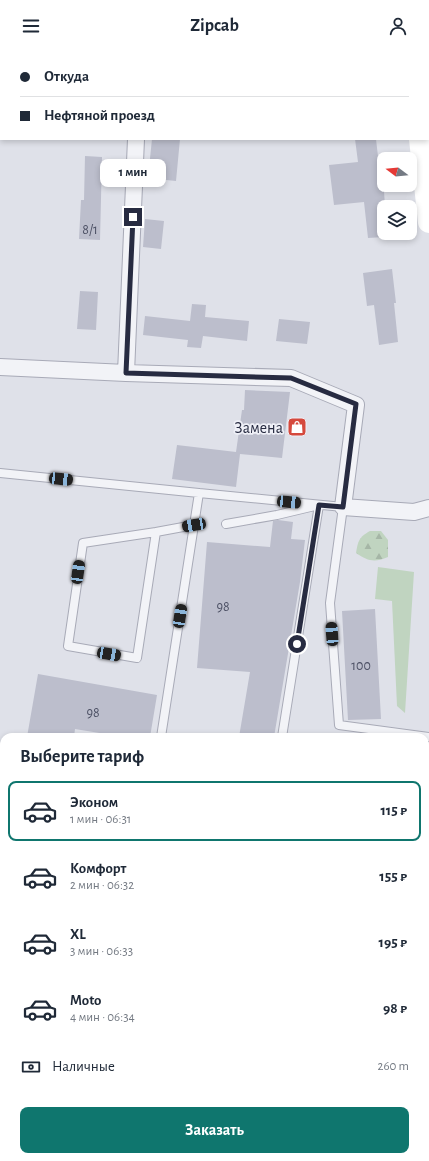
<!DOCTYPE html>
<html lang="ru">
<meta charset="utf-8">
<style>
:root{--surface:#fff;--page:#f6f6f7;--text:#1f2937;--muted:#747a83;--line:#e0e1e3;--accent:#0f766e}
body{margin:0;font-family:"Alegreya Sans",sans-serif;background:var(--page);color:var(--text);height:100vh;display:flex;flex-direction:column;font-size:15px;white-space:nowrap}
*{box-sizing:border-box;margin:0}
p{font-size:13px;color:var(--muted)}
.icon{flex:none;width:22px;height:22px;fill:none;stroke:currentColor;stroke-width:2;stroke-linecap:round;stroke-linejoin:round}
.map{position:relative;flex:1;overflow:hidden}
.drawer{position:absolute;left:0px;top:681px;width:429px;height:428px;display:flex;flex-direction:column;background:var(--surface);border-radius:12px 12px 0 0;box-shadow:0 2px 6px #0003}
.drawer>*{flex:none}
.hud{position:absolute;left:0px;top:0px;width:429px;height:88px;box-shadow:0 2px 6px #0003;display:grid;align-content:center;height:88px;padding:0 20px;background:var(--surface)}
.needle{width:26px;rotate:286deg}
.tools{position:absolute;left:377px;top:100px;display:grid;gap:8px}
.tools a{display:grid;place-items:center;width:40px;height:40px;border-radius:8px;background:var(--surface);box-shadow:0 2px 6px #0003;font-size:20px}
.end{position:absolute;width:18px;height:18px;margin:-9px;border:5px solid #272b41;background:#fff;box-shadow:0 0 0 2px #fff}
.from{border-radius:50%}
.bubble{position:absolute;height:28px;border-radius:8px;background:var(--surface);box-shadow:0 2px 6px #0003;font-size:13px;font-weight:700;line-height:28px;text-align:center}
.car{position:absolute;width:12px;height:24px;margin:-12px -6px;border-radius:5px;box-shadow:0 0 3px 1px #0007;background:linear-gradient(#222 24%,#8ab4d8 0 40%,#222 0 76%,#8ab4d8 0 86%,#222 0)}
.hud b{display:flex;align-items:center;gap:14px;height:38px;font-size:15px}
.hud b+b{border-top:1px solid var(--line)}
.hud i{width:10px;height:10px;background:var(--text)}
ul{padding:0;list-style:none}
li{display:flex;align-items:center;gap:12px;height:60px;margin:0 8px 6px;padding:0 12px;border:2px solid transparent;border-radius:8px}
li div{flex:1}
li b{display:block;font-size:15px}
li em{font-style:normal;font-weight:700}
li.active{border-color:var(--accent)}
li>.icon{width:36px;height:36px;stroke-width:1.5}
h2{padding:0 20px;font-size:18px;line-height:48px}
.pay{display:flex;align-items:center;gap:10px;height:44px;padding:0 20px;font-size:15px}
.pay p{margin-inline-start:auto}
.primary-button{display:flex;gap:8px;margin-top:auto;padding:8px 20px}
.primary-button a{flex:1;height:46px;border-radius:8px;background:var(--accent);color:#fff;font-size:16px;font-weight:700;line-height:46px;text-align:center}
header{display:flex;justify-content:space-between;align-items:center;height:52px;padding:0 20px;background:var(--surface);font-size:18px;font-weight:700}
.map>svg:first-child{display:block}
.grass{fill:#c0d4c0}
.forest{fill:url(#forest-firs)}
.building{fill:#bcbecc}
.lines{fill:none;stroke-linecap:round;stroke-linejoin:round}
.lane-casing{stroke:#a8aab7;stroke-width:10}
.street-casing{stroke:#a8aab7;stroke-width:18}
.lane{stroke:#f2f3f7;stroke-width:8}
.street{stroke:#f2f3f7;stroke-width:16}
.secondary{stroke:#fff;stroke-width:22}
.route{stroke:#272b41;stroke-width:5}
.labels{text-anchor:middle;stroke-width:3.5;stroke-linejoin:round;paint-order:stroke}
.number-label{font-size:14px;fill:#4c5064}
.poi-label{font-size:16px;fill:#272b41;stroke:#eff0f7;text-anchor:end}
</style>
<header><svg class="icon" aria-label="menu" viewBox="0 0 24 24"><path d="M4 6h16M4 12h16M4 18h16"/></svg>Zipcab<svg class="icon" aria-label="person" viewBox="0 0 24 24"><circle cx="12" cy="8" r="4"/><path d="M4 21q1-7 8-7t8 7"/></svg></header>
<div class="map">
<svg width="429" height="1109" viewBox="0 0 429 1109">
<defs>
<pattern id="forest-firs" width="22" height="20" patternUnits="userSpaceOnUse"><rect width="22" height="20" fill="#c0d4c0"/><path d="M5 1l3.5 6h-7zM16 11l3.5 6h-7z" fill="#a5b6a6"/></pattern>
</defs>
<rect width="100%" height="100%" fill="#dfe1e9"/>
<path class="grass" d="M 378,515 L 414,520 L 405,661 L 397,654 L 392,549 L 375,547 Z"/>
<path class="forest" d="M 370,479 L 381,479 L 388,488 L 388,505 C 374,511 368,509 356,501 C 358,489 359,485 370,479 Z"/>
<path class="building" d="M 152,87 L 180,87 L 176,129 L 148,126 Z
M 355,87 L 376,87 L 382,140 L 384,139 L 385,155 L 384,155 L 384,185 L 368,186 L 364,150 L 334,153 L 329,113 L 358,110 Z
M 85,104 L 102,105 L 100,188 L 79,187 L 81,148 L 84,148 Z
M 145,167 L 164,169 L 161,197 L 143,195 Z
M 392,217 L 396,251 L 394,251 L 398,290 L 379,293 L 374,253 L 367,254 L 363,221 Z
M 80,239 L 98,240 L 96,278 L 77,277 Z
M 192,252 L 206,253 L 205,265 L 249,269 L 247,289 L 203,284 L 201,296 L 187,295 L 188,288 L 143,283 L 145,264 L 190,269 Z
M 279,267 L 310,270 L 307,292 L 276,289 Z
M 245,338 L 290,340 L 282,406 L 240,402 L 236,435 L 172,427 L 177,393 L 236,400 L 242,358 L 244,358 Z
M 278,468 L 293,470 L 291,487 L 305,488 L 300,530 L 274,685 L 239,685 L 250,620 L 197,616 L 207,490 L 270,495 L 273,469 Z
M 375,557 L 381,667 L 348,668 L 342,559 Z
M 38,622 L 157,643 L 150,685 L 124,685 L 75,677 L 74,685 L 27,685 Z"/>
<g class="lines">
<g class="lane-casing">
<path id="lane" d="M 0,421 L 199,441
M 226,472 L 277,463 L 319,453 L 282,685
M 156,480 L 83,491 L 68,594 L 137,606 L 156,480 L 194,473
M 161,685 L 199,441 L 343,455 L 330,551 L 339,673 L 429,685
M 0,786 L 4,787
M 425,1012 L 429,1012
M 113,1105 L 113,1109"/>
</g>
<g class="street-casing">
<path id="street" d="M 140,1 L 140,0
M 0,315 L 126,321 L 291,326 L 356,353 L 343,455 L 414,460 L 429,456
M 126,321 L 136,87"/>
</g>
<use href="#lane" class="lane"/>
<use href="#street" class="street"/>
<path class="secondary" d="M 411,0 L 412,1
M 420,87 L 429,170
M 425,836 L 429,779
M 409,1105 L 409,1109"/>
</g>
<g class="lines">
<path class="route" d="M 133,165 L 126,321 L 291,326 L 356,352 L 343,455 L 319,453 L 297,592"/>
</g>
<defs>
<g id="shop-square" transform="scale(1)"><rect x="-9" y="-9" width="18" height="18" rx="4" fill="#d5493d" stroke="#eff0f7"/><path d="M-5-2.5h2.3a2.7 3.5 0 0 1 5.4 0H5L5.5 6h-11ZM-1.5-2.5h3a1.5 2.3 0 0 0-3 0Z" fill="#fff"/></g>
</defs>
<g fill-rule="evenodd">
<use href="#shop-square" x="297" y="375"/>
</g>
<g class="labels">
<g class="number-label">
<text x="90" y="182">8/1</text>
<text x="223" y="559">98</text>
<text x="361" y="618">100</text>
<text x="93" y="665">98</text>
</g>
<g class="poi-label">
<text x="283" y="381">Замена</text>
</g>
</g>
</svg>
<div class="tools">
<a><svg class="needle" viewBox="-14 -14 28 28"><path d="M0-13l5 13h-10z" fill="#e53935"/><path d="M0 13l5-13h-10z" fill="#747a83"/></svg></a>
<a><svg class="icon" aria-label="layers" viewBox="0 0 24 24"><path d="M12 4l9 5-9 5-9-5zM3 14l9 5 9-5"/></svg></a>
</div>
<i class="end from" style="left:297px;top:592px"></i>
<i class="end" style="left:133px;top:165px"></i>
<div class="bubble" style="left:100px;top:107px;width:66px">1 мин</div>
<i class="car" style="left:61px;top:427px;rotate:96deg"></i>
<i class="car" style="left:289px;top:450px;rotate:95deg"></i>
<i class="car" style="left:194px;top:473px;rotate:260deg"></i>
<i class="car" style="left:78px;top:520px;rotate:8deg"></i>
<i class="car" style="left:180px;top:564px;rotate:9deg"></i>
<i class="car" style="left:332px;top:582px;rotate:356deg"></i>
<i class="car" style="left:109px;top:602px;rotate:100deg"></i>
<div class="hud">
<b><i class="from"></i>Откуда</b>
<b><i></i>Нефтяной проезд</b>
</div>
<section class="drawer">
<h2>Выберите тариф</h2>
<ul>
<li class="active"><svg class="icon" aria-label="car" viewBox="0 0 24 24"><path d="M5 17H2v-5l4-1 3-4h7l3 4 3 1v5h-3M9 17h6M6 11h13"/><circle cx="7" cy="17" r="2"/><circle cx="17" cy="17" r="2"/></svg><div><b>Эконом</b><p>1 мин · 06:31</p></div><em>115 ₽</em></li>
<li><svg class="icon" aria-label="car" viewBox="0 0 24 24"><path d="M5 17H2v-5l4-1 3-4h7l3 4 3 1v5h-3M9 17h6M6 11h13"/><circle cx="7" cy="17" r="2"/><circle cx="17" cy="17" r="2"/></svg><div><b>Комфорт</b><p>2 мин · 06:32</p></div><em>155 ₽</em></li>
<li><svg class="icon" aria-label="car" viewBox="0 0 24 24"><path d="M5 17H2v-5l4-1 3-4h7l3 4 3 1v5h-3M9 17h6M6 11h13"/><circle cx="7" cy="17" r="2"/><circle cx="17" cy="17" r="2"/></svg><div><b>XL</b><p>3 мин · 06:33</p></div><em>195 ₽</em></li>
<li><svg class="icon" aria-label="car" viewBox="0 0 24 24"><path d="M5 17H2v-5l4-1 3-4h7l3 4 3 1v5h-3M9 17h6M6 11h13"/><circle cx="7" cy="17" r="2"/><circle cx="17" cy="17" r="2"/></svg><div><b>Moto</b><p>4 мин · 06:34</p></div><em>98 ₽</em></li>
</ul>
<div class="pay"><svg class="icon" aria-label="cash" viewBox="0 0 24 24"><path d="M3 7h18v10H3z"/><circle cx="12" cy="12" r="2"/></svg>Наличные<p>260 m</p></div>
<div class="primary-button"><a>Заказать</a></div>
</section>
</div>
